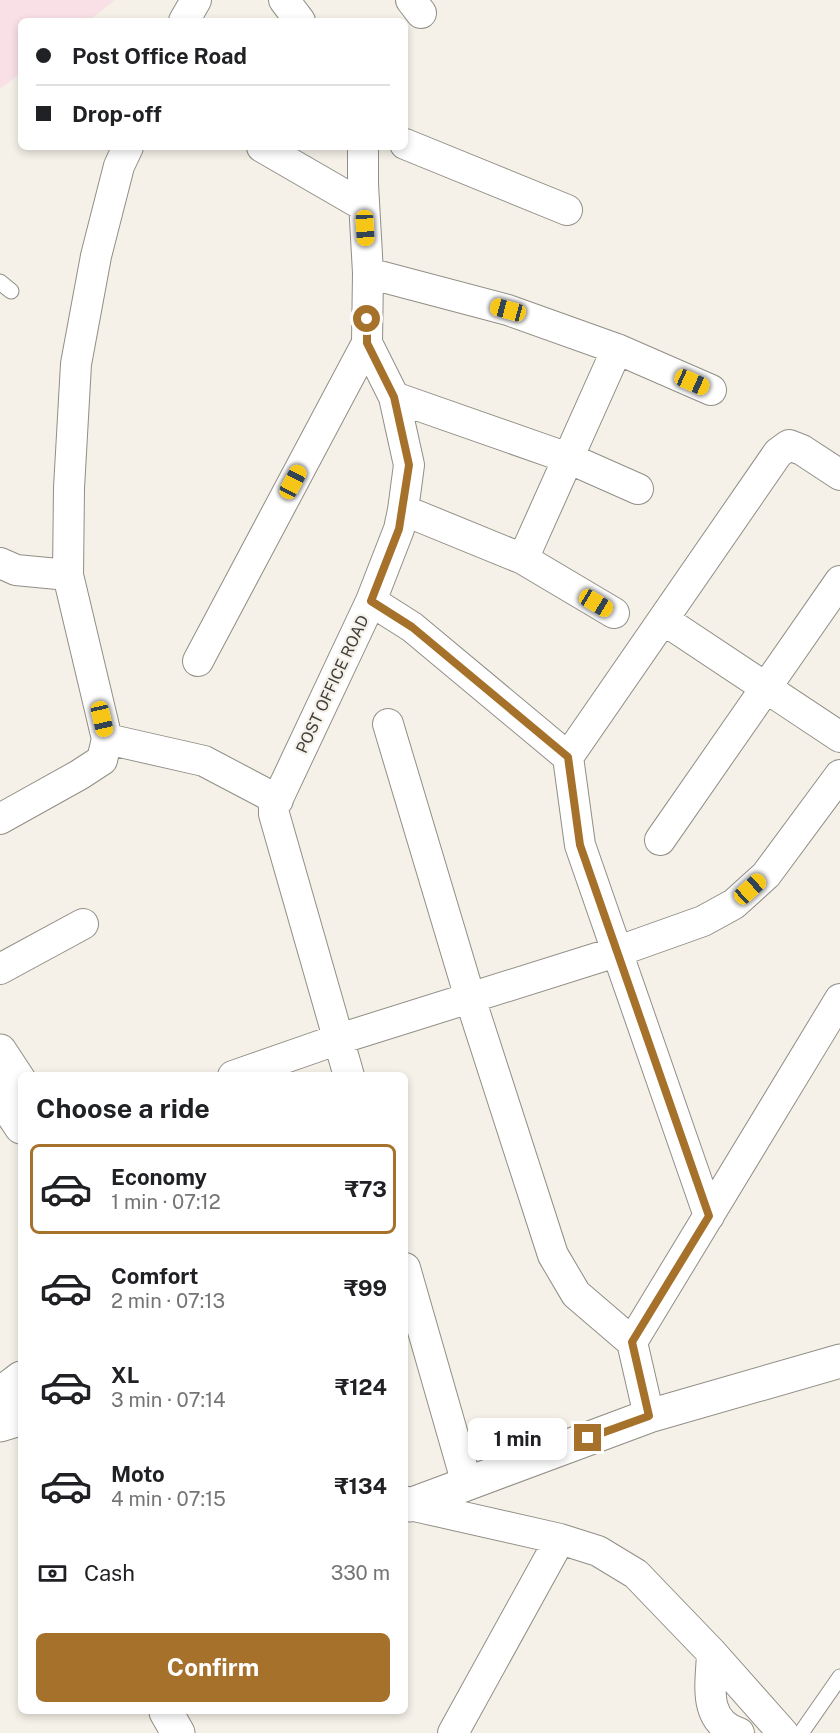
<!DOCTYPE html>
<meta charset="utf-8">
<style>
:root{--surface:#fff;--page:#f2f2f2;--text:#202124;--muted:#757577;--line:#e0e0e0;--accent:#a6712a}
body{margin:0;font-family:"Public Sans",sans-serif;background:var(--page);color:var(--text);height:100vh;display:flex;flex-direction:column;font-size:22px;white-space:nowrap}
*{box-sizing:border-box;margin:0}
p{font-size:20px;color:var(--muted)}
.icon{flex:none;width:33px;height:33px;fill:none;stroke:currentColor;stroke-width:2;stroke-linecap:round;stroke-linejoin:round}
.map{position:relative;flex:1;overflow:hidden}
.sheet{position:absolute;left:18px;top:1072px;width:390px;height:642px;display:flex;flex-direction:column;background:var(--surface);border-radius:9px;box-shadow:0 3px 9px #0003}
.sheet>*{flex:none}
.banner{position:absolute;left:18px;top:18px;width:390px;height:132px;border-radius:9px;box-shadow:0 3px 9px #0003;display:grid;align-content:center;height:132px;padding:0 18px;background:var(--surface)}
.end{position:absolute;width:27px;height:27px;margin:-14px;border:8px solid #a6712a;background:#fff;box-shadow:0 0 0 3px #fff}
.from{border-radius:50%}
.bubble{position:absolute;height:42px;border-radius:9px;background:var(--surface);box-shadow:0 3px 9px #0003;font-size:20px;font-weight:700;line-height:42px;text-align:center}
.car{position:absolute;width:18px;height:36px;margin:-18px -9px;border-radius:8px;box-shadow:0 0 4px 2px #0007;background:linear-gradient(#f5c518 24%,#345 0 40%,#f5c518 0 76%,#345 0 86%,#f5c518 0)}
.banner b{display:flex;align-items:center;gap:21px;height:57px;font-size:22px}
.banner b+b{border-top:2px solid var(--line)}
.banner i{width:15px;height:15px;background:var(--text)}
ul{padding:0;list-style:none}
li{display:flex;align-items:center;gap:18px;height:90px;margin:0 12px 9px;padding:0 6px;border:3px solid transparent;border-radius:9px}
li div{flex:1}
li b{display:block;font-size:22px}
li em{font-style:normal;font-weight:700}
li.on{border-color:var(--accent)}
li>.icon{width:54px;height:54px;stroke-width:1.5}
h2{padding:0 18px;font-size:27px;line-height:72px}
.pay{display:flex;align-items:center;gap:15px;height:66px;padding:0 18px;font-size:22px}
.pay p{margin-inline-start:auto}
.primary-button{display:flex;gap:12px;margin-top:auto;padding:12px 18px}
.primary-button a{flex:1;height:69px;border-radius:9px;background:var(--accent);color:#fff;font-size:24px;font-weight:700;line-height:69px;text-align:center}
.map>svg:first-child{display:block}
.education{fill:#f9e0e7}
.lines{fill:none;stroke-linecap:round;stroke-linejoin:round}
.lane-casing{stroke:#918e86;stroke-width:17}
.street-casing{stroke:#918e86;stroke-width:32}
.secondary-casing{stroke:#918e86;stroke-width:35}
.primary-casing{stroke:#918e86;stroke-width:35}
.lane{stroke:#fff;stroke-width:15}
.street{stroke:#fff;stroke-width:30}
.secondary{stroke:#fff;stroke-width:33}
.primary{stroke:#fff;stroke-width:33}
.route{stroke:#a6712a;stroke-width:8}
.labels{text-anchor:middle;stroke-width:4.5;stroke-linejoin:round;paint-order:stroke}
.street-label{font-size:16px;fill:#3e3d39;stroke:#f5f1e8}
</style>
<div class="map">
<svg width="840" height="1733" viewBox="0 0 840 1733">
<rect width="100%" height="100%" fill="#f5f1e8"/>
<path class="education" d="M 0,0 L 115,0 L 88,21 L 21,21 L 21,73 L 0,89 Z"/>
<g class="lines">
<g class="lane-casing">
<path id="lane" d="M 0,282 L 11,291
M 801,1733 L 840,1677"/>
</g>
<g class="street-casing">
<path id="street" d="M 284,0 L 300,21
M 411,0 L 421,13
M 184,21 L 196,0
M 405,144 L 567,210
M 262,147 L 364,206
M 368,273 L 508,310 L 617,349 L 711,390
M 394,397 L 568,458 L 638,489
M 403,510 L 523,559 L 614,613
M 523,559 L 617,349
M 0,563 L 16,570 L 68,575
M 371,601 L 412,627 L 568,757
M 664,620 L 840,737
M 198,661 L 367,343
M 388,724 L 470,998 L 553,1255 L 576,1294 L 632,1342
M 107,739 L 204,761 L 278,800
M 0,819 L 79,775 L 102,760 L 107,739 L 68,575 L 69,488 L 76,364 L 96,256 L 119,166 L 128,147
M 660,840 L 840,581
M 0,969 L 83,924
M 233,1076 L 339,1039 L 616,952 L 703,921 L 734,904 L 766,875 L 840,775
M 349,1076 L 274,814 L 274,807 L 371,601 L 399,529 L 403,510 L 409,465 L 394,397 L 367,343 L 368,273 L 363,184 L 363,147
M 709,1216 L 580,845 L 568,757 L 778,453 L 789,445 L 802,450 L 840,475
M 405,1268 L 467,1484
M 649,1416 L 632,1342 L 840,999
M 410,1505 L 560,1539 L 598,1551 L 636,1574 L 712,1653 L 783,1733
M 712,1653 C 711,1684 702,1721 739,1733
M 453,1733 L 560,1539"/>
</g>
<g class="secondary-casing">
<path id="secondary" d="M 405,1503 L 410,1505 L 649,1416 L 840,1361
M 166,1712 L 178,1733"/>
</g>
<g class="primary-casing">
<path id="primary" d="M 0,1051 L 21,1083
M 0,1095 L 21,1127
M 0,1394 L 21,1378
M 0,1425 L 13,1421 L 21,1416"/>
</g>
<use href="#lane" class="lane"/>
<use href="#street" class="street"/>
<use href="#secondary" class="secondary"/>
<use href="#primary" class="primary"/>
</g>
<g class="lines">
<path class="route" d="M 367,319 L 367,343 L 394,397 L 409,465 L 399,529 L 371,601 L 412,627 L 568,757 L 580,845 L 709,1216 L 632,1342 L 649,1416 L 588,1438"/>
</g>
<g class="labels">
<g class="street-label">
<text transform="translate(332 684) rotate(-65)" y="6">POST OFFICE ROAD</text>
</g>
</g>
</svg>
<i class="end from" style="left:367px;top:319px"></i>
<i class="end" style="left:588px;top:1438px"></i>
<div class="bubble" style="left:468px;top:1418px;width:99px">1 min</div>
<i class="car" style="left:365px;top:228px;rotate:177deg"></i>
<i class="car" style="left:508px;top:310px;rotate:285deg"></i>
<i class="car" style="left:692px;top:382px;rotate:114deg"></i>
<i class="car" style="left:293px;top:482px;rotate:28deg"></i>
<i class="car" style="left:596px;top:603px;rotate:121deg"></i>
<i class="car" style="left:102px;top:719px;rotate:167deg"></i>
<i class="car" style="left:750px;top:889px;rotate:48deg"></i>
<div class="banner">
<b><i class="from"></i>Post Office Road</b>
<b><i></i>Drop-off</b>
</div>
<section class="sheet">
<h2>Choose a ride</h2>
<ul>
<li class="on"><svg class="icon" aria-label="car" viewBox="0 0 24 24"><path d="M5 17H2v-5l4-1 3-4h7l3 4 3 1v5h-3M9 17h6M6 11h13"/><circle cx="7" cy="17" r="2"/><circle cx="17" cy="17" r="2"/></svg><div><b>Economy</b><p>1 min · 07:12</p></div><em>₹73</em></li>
<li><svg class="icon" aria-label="car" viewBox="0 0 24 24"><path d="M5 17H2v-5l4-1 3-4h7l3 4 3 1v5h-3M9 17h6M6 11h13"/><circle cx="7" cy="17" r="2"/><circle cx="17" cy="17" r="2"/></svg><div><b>Comfort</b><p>2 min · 07:13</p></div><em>₹99</em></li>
<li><svg class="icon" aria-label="car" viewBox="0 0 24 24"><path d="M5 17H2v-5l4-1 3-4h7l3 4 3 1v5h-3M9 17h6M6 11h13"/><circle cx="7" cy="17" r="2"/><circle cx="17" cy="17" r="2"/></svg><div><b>XL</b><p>3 min · 07:14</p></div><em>₹124</em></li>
<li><svg class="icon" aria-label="car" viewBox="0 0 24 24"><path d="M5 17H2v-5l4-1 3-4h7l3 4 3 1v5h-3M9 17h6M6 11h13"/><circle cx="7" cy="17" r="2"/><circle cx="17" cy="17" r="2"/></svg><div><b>Moto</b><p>4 min · 07:15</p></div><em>₹134</em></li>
</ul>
<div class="pay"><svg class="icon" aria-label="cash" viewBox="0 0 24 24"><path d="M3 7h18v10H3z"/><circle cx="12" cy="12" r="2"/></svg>Cash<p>330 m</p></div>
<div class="primary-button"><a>Confirm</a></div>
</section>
</div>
